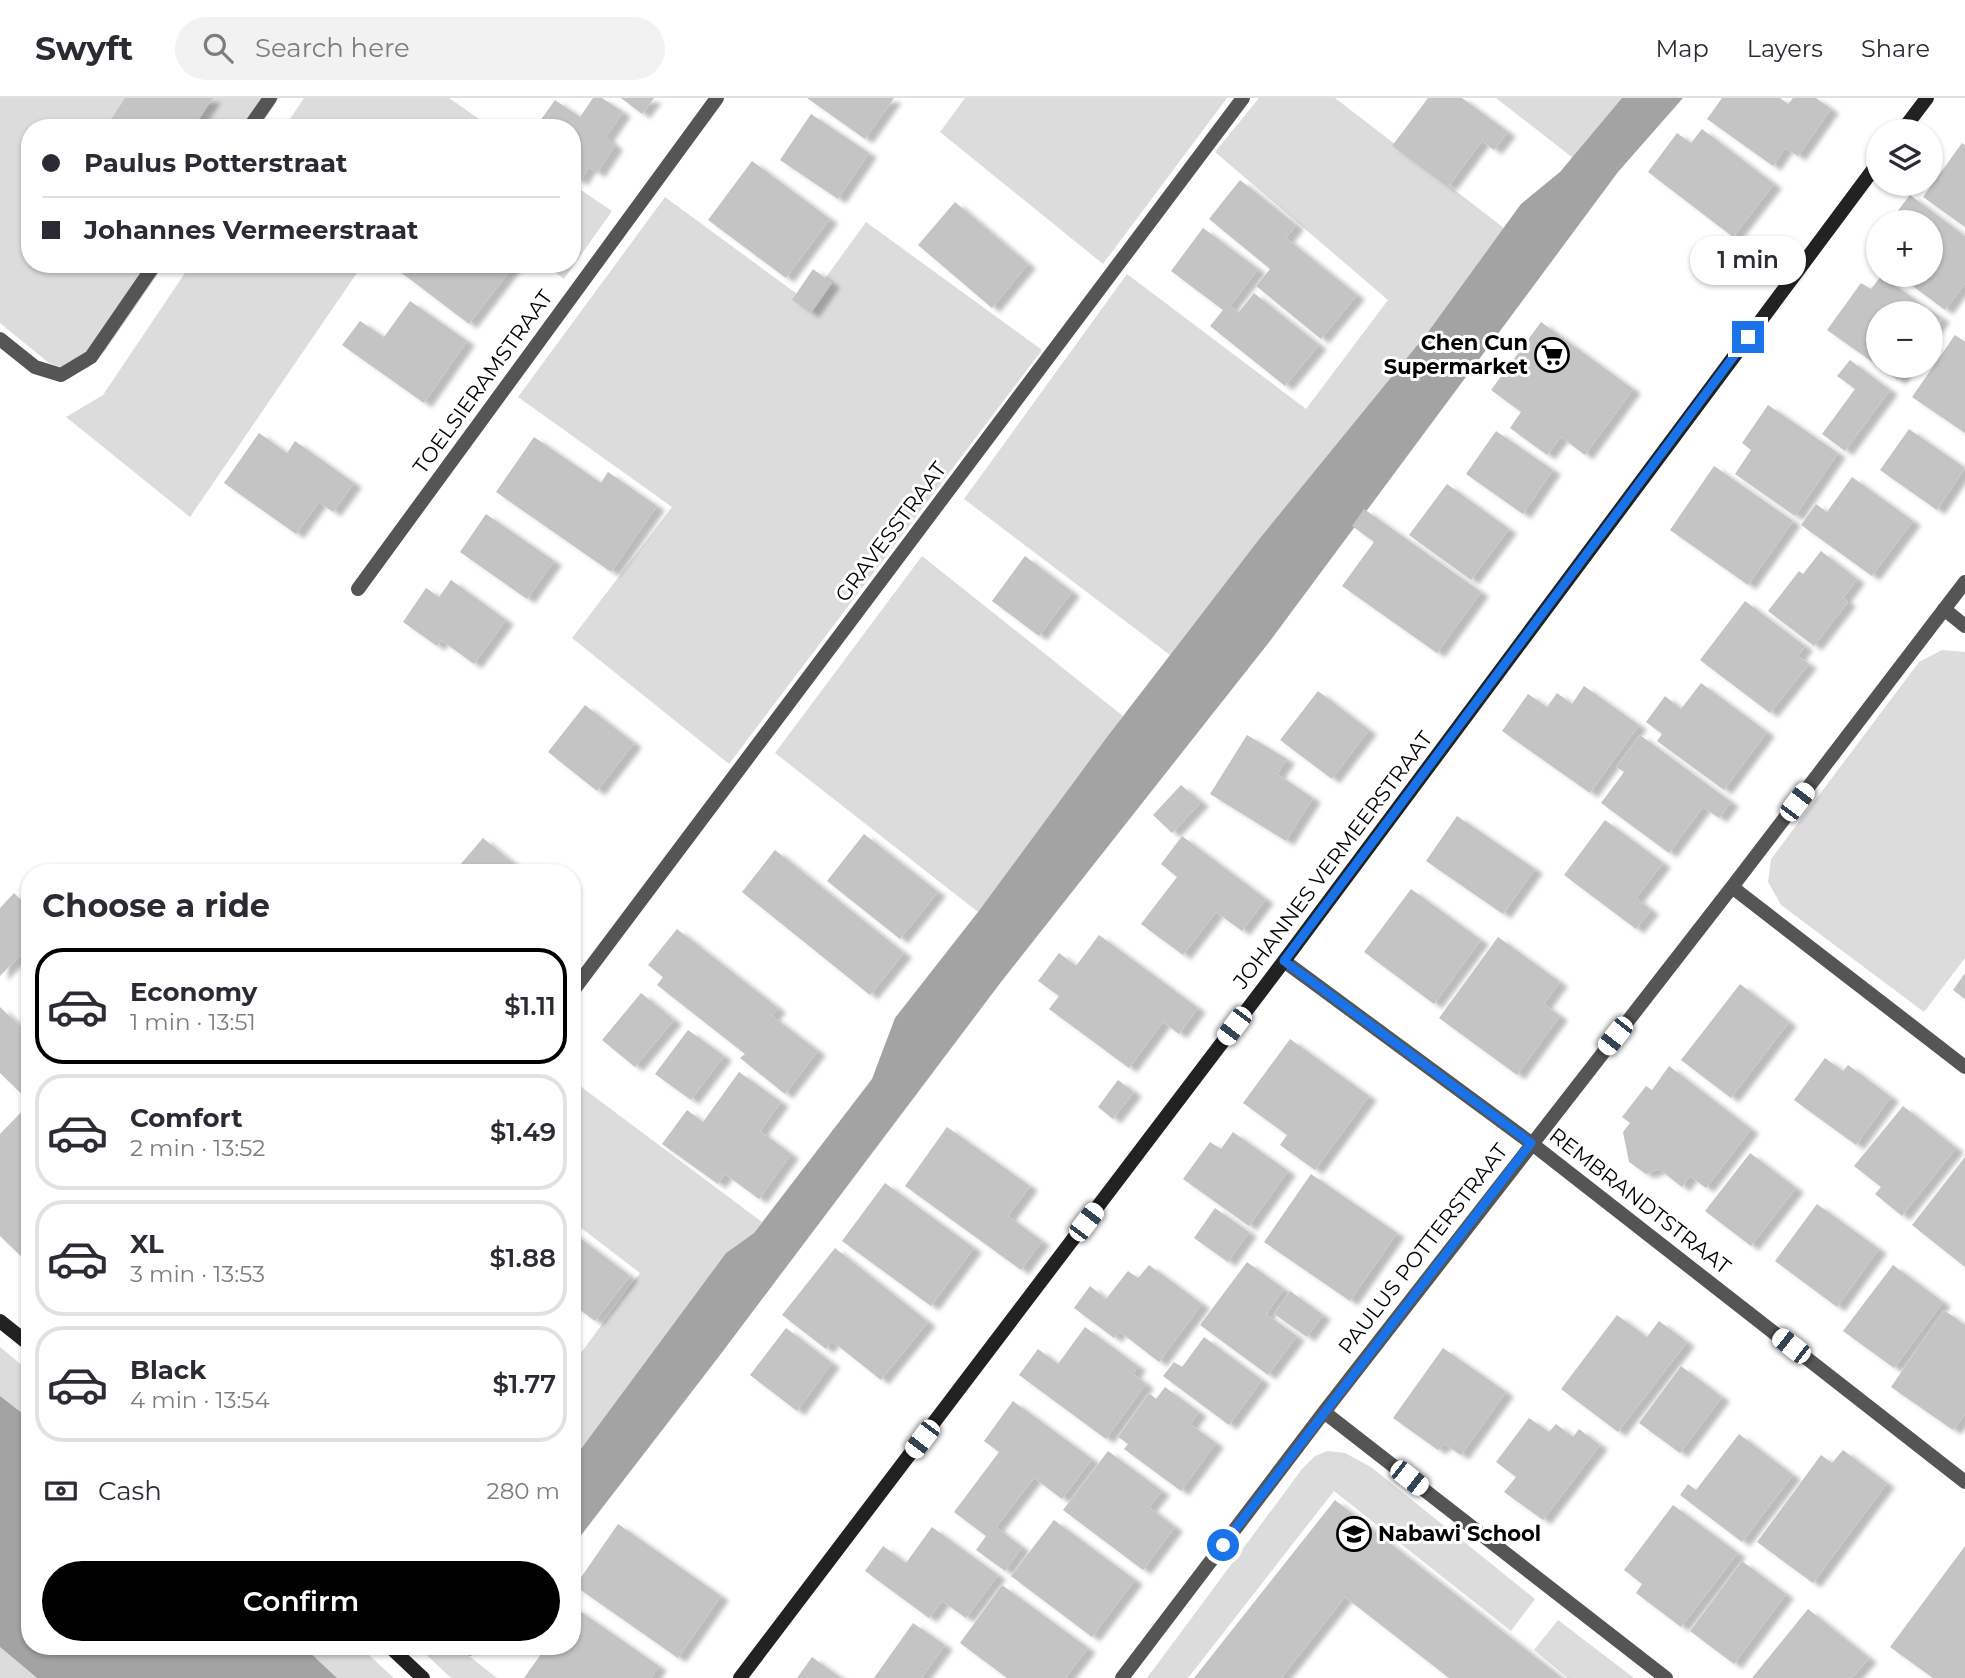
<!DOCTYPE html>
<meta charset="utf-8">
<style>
:root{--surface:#fff;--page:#f2f2f3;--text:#2b2b33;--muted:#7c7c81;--line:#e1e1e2;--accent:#000}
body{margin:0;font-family:Montserrat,sans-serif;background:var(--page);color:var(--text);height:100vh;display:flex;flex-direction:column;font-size:26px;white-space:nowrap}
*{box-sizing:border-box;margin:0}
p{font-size:23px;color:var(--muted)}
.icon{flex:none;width:38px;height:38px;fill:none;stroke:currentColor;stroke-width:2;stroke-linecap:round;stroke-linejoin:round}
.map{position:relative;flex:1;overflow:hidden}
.drawer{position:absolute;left:21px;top:766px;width:560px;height:791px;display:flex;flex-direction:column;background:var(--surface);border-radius:28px;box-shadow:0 2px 5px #0004}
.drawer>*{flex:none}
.banner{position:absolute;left:21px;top:21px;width:560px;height:154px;border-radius:28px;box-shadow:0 2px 5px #0004;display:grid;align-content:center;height:154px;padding:0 21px;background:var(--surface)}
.buttons{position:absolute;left:1866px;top:21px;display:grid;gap:14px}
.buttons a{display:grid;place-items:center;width:77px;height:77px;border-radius:50%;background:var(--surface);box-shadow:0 2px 5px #0004;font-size:35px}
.end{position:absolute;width:32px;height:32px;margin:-16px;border:9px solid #1a73e8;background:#fff;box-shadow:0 0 0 4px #fff}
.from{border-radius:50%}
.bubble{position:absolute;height:49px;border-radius:24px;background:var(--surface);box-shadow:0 2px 5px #0004;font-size:23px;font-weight:600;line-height:49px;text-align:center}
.car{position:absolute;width:21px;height:42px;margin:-21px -10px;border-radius:9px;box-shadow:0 0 5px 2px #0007;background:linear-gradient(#fff 24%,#345 0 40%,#fff 0 76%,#345 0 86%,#fff 0)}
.banner b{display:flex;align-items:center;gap:24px;height:66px;font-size:26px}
.banner b+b{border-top:2px solid var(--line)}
.banner i{width:18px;height:18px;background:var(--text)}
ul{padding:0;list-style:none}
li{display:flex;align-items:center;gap:21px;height:116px;margin:0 14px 10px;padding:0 7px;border:4px solid var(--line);border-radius:28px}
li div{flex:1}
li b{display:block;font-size:26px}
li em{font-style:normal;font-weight:600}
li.selected{border-color:var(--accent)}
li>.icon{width:63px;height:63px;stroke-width:1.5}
h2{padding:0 21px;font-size:32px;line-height:84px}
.pay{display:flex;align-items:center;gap:18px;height:77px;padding:0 21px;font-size:26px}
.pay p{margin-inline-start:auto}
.button{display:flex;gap:14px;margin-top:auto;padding:14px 21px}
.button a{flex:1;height:80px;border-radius:42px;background:var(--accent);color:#fff;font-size:28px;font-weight:600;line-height:80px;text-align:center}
header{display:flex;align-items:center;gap:42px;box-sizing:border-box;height:98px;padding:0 35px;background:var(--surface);border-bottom:2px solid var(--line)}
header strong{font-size:33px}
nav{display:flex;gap:38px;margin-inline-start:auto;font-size:24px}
.search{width:490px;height:63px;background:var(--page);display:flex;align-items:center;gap:18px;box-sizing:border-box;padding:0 24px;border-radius:38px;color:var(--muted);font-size:26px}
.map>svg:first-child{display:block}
.green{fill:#dcdcdc}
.water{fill:#a3a3a3}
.building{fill:#c4c4c4;filter:url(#shadow)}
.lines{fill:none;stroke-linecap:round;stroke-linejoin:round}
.street{stroke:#555;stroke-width:14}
.secondary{stroke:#222;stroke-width:14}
.route{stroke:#1a73e8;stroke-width:9}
.labels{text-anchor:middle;stroke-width:6;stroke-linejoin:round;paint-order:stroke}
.poi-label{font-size:21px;font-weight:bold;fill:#000;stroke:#fff;text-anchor:end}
.street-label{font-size:21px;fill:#000;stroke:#fff}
</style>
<header>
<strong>Swyft</strong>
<div class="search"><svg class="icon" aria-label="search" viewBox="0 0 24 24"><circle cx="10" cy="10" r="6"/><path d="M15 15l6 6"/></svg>Search here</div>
<nav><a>Map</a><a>Layers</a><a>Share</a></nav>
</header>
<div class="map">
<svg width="1965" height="1580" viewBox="0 0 1965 1580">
<defs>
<filter id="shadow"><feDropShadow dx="8" dy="4.5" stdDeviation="2" flood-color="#0004"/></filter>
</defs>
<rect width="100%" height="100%" fill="#fff"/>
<path class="green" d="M 0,0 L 279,0 L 259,30 L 30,30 L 30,166 L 165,166 L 105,253 L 88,270 L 70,272 L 49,265 L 0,225 Z
M 304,0 L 449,0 L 492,30 L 284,30 Z
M 965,0 L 1227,0 L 1103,166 L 940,34 Z
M 1259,0 L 1335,0 L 1504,130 L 1428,234 L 1260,440 L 1170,557 L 964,401 L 1127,176 L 1306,311 L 1388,202 L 1215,54 Z
M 1496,0 L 1622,0 L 1573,60 Z
M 572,86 L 612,113 L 564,181 L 544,166 L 572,166 Z
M 665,99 L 808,204 L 866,124 L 1042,252 L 729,666 L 572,540 L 672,409 L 518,299 Z
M 191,166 L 363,166 L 190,419 L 66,319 L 103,297 Z
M 922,458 L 1123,618 L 978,814 L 775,655 Z
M 1942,552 L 1965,554 L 1965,860 L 1924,914 L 1781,807 L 1768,784 L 1771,761 L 1919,564 Z
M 572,982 L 762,1124 L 754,1135 L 726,1155 L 572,1363 L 572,1267 L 640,1175 L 572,1123 Z
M 0,1249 L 30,1274 L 30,1321 L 0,1298 Z
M 1328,1353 L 1345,1355 L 1371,1369 L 1535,1501 L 1511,1533 L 1334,1393 L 1188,1580 L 1147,1580 L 1302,1371 L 1315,1358 Z
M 1558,1522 L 1634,1580 L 1568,1580 L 1534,1552 Z
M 0,1549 L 37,1580 L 0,1580 Z
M 304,1549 L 360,1549 L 394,1580 L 337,1580 Z
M 418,1549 L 461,1549 L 469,1558 L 497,1580 L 451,1580 Z"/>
<path class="water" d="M 1622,0 L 1683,0 L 1618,74 L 1270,543 L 1001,884 L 717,1261 L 572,1449 L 572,1363 L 726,1155 L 754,1135 L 872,981 L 895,920 L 978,814 L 1107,639 L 1260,440 L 1428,234 L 1521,106 L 1560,74 Z
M 0,1298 L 30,1321 L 30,1549 L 304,1549 L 337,1580 L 37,1580 L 0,1549 Z
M 461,1549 L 492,1549 L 489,1553 L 469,1558 Z"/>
<path class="building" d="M 125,0 L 213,0 L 193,30 L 120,30 L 110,23 Z
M 593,0 L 602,0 L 623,14 L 606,39 L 615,48 L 597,75 L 589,69 L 580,83 L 572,78 L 572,30 L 535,30 L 555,2 L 580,19 Z
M 621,0 L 654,0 L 642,16 Z
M 807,0 L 894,0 L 865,41 Z
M 1428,0 L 1462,0 L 1508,34 L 1494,52 L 1482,43 L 1448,89 L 1392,48 Z
M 1722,0 L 1780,0 L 1788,6 L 1793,0 L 1816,0 L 1831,11 L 1798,58 L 1785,50 L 1773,68 L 1707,21 Z
M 811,16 L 869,55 L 838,101 L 780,62 Z
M 1702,31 L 1774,86 L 1733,139 L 1648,74 L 1677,35 L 1691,45 Z
M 1962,45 L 1965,47 L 1965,129 L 1923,99 Z
M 752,63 L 830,121 L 786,180 L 708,122 Z
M 1240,82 L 1296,127 L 1286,140 L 1357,197 L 1321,241 L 1256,188 L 1270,171 L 1209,121 Z
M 1910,97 L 1965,138 L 1965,185 L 1945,212 L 1898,177 L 1930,177 L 1930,124 L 1889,124 Z
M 955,104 L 1028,166 L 992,210 L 918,147 Z
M 1203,130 L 1258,171 L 1230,208 L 1238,215 L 1254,195 L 1319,247 L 1285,288 L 1210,228 L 1223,212 L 1171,173 Z
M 1878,139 L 1878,161 L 1867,153 Z
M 390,166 L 515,166 L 469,226 Z
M 813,171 L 832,185 L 811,215 L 792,202 Z
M 1881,178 L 1942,220 L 1930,237 L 1930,215 L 1878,215 L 1878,268 L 1908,268 L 1898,282 L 1827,232 L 1861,185 L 1871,191 Z
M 410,203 L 467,243 L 424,305 L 342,247 L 360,223 L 384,239 Z
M 1541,224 L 1633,291 L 1585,357 L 1561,339 L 1547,357 L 1510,330 L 1521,314 L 1491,292 Z
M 1955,237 L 1965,244 L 1965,335 L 1912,299 Z
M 1850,262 L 1890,292 L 1845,353 L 1822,336 L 1855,291 L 1837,278 Z
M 1768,307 L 1838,355 L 1795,418 L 1735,376 L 1751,352 L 1742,345 Z
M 1909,331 L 1965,370 L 1937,412 L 1880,372 Z
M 1496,333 L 1553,372 L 1523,416 L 1466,376 Z
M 259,335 L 287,355 L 295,343 L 354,385 L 333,414 L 319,404 L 296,436 L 224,385 Z
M 534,339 L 601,385 L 608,374 L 657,408 L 611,474 L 496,394 Z
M 1714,368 L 1793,423 L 1748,487 L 1670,432 Z
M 1852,379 L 1913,423 L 1872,478 L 1801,427 L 1816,406 L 1827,414 Z
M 1447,386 L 1509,431 L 1471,482 L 1409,437 Z
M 1364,411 L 1481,494 L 1437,555 L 1342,488 L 1374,444 L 1352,428 Z
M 486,416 L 554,463 L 527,501 L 460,454 Z
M 1821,453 L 1857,481 L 1843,500 L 1848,504 L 1814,548 L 1768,513 L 1799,473 L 1803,476 Z
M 1025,458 L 1072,494 L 1039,538 L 992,503 Z
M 451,482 L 506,522 L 474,566 L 441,542 L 437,548 L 403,524 L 426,490 L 439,499 Z
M 1745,503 L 1805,548 L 1798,558 L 1809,566 L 1770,615 L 1700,562 Z
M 1701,585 L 1767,634 L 1724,692 L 1657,643 L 1662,636 L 1646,624 L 1665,598 L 1681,611 Z
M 1584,588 L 1639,627 L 1590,695 L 1502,633 L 1528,596 L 1547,609 L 1557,595 L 1572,606 Z
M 1318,593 L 1369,632 L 1332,681 L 1280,642 Z
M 585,607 L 634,645 L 597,693 L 548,654 Z
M 1247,637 L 1287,661 L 1277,676 L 1313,700 L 1286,743 L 1210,696 Z
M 1640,637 L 1731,704 L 1719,720 L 1703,709 L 1669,755 L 1601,705 L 1624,674 L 1616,669 Z
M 1181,687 L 1201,704 L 1172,735 L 1153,717 Z
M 1457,718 L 1535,771 L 1503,816 L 1426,763 Z
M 1605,722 L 1663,765 L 1636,800 L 1651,812 L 1636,831 L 1564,777 Z
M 864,736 L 938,794 L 900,841 L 827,783 Z
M 1182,738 L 1266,801 L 1242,833 L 1216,814 L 1183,857 L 1141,826 L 1177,779 L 1161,766 Z
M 483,740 L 525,775 L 453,775 Z
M 775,752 L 904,855 L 870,897 L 742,794 Z
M 1411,791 L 1481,842 L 1434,906 L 1364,854 Z
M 14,795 L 30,811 L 30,847 L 0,878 L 0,810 Z
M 677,831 L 778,910 L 772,918 L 818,953 L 785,996 L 740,960 L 745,956 L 657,887 L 663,879 L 648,867 Z
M 1099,837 L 1198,910 L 1179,936 L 1163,924 L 1129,970 L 1049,911 L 1059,898 L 1038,883 L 1059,855 L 1076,868 Z
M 1498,839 L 1560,884 L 1544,906 L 1560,918 L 1517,977 L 1439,920 Z
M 1965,875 L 1965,901 L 1953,892 Z
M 1740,886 L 1789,924 L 1731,1000 L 1681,962 Z
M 641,895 L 674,922 L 635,969 L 602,942 Z
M 0,909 L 30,938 L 30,1004 L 0,975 Z
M 688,932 L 724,958 L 691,1002 L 655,976 Z
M 1290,941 L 1369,998 L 1315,1072 L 1280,1047 L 1287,1037 L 1243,1005 Z
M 1825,960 L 1843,973 L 1848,967 L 1891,999 L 1856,1047 L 1794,1002 Z
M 1669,968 L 1751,1031 L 1706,1090 L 1690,1078 L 1682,1089 L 1659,1071 L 1646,1076 L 1629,1064 L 1623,1034 L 1630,1025 L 1622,1019 L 1646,988 L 1652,992 Z
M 739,974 L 781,1004 L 760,1033 L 791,1056 L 759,1101 L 725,1076 L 718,1086 L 662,1046 L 687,1012 L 703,1024 Z
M 1118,982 L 1134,994 L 1113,1021 L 1098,1009 Z
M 30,1005 L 30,1167 L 0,1138 L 0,1036 Z
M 1903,1008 L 1956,1050 L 1902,1118 L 1875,1096 L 1881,1089 L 1854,1068 Z
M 947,1029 L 1030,1088 L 1008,1118 L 1042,1143 L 1021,1172 L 905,1088 Z
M 1233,1034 L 1288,1073 L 1249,1128 L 1183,1081 L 1210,1044 L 1221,1051 Z
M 1750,1055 L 1796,1090 L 1751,1148 L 1705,1113 Z
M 1965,1059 L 1965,1169 L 1912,1127 Z
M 1311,1076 L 1397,1135 L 1350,1203 L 1264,1144 Z
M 885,1085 L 974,1150 L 931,1208 L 842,1143 Z
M 1817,1106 L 1879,1151 L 1837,1209 L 1775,1163 Z
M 1215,1110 L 1249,1134 L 1228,1164 L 1194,1140 Z
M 572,1134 L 630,1178 L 595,1223 L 572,1206 Z
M 835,1150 L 928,1224 L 881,1282 L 832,1243 L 826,1251 L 782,1217 Z
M 1247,1164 L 1284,1191 L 1266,1216 L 1297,1238 L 1268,1277 L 1200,1227 Z
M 1149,1167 L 1202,1206 L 1159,1264 L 1119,1233 L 1114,1240 L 1074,1210 L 1090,1188 L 1106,1201 L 1128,1173 L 1138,1180 Z
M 1893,1167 L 1943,1204 L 1894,1270 L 1843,1233 Z
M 1290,1193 L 1323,1217 L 1307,1239 L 1274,1216 Z
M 1944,1212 L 1965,1227 L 1965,1316 L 1953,1332 L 1891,1289 Z
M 1617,1217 L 1647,1239 L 1659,1223 L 1687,1244 L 1618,1334 L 1561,1291 Z
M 1085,1229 L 1138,1268 L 1133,1276 L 1146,1286 L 1106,1341 L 1019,1277 L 1038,1251 L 1058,1266 Z
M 786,1230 L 832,1265 L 797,1313 L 750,1277 Z
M 1204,1239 L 1262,1282 L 1229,1327 L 1163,1278 L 1174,1264 L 1182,1269 Z
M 1443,1250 L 1506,1294 L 1461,1357 L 1444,1346 L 1438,1352 L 1393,1320 Z
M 1681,1268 L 1722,1299 L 1680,1355 L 1639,1325 Z
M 1165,1289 L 1199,1314 L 1190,1326 L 1216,1345 L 1181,1393 L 1124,1351 L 1128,1346 L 1118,1339 L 1149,1295 L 1156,1301 Z
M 1013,1303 L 1092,1361 L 1062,1401 L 1034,1380 L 996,1429 L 1022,1449 L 1005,1473 L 976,1452 L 986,1438 L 954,1414 L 999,1354 L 984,1343 Z
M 1529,1320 L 1549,1334 L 1556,1326 L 1573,1339 L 1579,1331 L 1600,1347 L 1543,1422 L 1504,1394 L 1516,1379 L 1496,1364 Z
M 1739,1336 L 1793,1377 L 1742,1444 L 1680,1397 L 1688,1386 L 1696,1392 Z
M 1843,1352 L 1887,1385 L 1813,1485 L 1757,1444 L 1821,1357 L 1832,1365 Z
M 1108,1353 L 1162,1393 L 1149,1409 L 1175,1429 L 1143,1472 L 1063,1412 Z
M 1335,1402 L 1562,1580 L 1449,1580 L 1345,1499 L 1281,1580 L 1194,1580 Z
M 1673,1407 L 1738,1455 L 1681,1529 L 1636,1495 L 1642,1486 L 1624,1472 Z
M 1054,1422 L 1135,1482 L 1092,1539 L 1011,1478 Z
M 618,1426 L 721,1498 L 678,1560 L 575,1488 Z
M 932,1429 L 998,1477 L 966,1520 L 942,1503 L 929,1520 L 865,1473 L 883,1448 L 906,1465 Z
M 1965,1448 L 1965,1580 L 1933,1580 L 1890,1549 Z
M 1742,1463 L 1786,1496 L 1734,1566 L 1690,1533 Z
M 1002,1487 L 1088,1550 L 1065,1580 L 1007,1580 L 960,1545 Z
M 574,1509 L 659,1568 L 651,1580 L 524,1580 L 546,1549 L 572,1549 Z
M 1808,1511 L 1869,1560 L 1852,1580 L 1752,1580 Z
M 913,1525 L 945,1547 L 921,1580 L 874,1580 Z
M 812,1559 L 841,1580 L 797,1580 Z"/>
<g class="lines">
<path class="street" d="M 249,30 L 270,0
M 0,241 L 35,269 L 61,277 L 91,259 L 155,166
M 358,491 L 717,0
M 1944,511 L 1965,528
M 1732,789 L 1965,969
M 1284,863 L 1531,1045 L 1965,1384
M 572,894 L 1243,0
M 1324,1314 L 1666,1580
M 1122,1580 L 1324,1314 L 1732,789 L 1965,484"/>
<path class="secondary" d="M 1902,33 L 1927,0
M 0,1223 L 30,1247
M 390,1549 L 423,1580
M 740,1580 L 1284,863 L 1878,65"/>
</g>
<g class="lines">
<path class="route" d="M 1223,1447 L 1531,1045 L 1284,863 L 1748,239"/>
</g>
<defs>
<g id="supermarket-ring" transform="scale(1.75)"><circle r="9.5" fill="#fff" stroke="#000" stroke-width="1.5"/><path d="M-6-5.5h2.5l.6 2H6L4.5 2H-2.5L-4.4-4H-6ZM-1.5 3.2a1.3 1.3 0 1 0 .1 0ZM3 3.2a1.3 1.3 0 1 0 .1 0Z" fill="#000"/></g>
<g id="school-ring" transform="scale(1.75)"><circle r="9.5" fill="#fff" stroke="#000" stroke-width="1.5"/><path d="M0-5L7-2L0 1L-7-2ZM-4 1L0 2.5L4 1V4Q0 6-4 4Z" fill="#000"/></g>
</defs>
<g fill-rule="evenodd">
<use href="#supermarket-ring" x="1552" y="257"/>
<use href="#school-ring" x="1354" y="1436"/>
</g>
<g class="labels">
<g class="poi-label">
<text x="1528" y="252">Chen Cun<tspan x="1528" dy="24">Supermarket</tspan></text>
<text x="1378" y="1443" text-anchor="start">Nabawi School</text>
</g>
<g class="street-label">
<text transform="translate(483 284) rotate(-54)" y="7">TOELSIERAMSTRAAT</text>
<text transform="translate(891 434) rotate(-53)" y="7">GRAVESSTRAAT</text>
<text transform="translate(1333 762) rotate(-53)" y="7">JOHANNES VERMEERSTRAAT</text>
<text transform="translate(1640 1103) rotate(38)" y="7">REMBRANDTSTRAAT</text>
<text transform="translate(1423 1151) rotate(-52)" y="7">PAULUS POTTERSTRAAT</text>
</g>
</g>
</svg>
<div class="buttons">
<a><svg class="icon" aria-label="layers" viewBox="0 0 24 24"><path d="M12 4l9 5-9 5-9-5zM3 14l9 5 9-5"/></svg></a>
<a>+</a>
<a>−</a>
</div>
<i class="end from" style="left:1223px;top:1447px"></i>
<i class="end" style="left:1748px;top:239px"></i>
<div class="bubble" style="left:1690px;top:138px;width:116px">1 min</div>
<i class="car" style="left:1797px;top:704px;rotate:37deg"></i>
<i class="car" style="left:1234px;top:928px;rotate:217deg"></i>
<i class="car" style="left:1615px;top:938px;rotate:218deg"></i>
<i class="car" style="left:1086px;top:1124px;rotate:37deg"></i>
<i class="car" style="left:1791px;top:1248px;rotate:308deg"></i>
<i class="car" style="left:922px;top:1341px;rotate:217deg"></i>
<i class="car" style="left:1409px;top:1380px;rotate:128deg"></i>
<div class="banner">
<b><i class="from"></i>Paulus Potterstraat</b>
<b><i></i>Johannes Vermeerstraat</b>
</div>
<section class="drawer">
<h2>Choose a ride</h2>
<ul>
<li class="selected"><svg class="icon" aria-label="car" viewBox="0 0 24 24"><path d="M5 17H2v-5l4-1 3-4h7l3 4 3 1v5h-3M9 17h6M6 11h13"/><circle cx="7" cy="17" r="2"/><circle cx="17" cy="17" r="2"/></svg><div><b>Economy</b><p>1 min · 13:51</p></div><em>$1.11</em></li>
<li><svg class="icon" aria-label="car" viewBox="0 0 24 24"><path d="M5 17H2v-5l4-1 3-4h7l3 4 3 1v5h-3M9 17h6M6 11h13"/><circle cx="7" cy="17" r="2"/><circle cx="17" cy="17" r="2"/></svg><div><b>Comfort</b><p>2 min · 13:52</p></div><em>$1.49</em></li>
<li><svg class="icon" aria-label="car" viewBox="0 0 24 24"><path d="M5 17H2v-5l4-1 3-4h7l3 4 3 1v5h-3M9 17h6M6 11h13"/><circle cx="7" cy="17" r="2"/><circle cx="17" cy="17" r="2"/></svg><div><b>XL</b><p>3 min · 13:53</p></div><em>$1.88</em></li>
<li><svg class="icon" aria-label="car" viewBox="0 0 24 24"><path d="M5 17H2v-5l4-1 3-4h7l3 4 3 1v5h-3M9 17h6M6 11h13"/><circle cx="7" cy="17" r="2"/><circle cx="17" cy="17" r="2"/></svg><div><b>Black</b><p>4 min · 13:54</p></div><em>$1.77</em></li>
</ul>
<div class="pay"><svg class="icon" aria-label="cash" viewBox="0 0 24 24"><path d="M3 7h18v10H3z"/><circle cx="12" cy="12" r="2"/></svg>Cash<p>280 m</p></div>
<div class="button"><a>Confirm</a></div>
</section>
</div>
